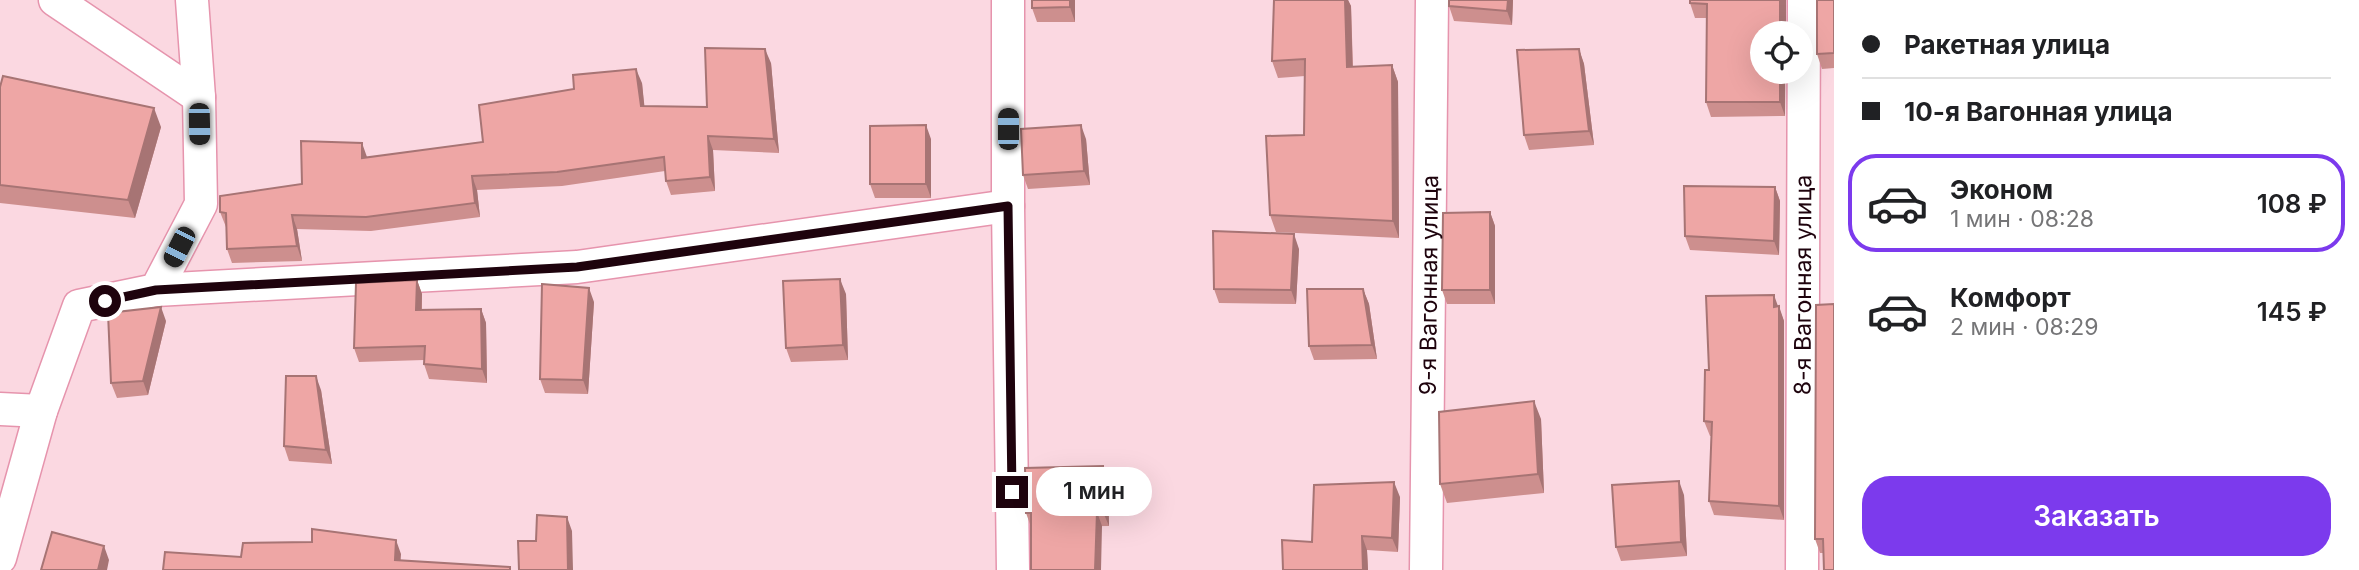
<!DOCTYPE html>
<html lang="ru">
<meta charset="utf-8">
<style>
:root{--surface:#fff;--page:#f2f2f2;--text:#202124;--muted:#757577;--line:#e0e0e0;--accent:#7c3aed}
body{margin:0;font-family:Inter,sans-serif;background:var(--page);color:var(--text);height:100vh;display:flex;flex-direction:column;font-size:26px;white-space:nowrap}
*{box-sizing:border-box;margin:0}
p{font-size:23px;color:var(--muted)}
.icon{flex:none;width:38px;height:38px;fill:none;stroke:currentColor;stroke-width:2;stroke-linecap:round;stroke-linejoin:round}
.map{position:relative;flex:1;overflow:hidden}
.side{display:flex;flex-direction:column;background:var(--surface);width:525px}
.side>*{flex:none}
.top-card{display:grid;align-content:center;height:154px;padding:0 28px;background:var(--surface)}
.fabs{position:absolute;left:1750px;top:21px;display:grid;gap:14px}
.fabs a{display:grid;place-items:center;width:63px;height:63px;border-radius:50%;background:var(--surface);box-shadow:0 7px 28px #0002;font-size:35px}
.end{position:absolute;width:32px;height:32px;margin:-16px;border:9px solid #1e030d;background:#fff;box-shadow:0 0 0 4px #fff}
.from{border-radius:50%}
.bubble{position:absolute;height:49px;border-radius:24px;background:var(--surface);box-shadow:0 7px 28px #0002;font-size:23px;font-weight:600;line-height:49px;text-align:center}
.car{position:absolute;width:21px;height:42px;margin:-21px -10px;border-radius:9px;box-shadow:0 0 5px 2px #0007;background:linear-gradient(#222 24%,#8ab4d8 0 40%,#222 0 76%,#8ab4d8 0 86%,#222 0)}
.top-card b{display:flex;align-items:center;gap:24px;height:66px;font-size:26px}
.top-card b+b{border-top:2px solid var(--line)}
.top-card i{width:18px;height:18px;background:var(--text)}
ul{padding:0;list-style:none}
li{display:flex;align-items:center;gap:21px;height:98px;margin:0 14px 10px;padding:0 14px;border:4px solid transparent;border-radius:28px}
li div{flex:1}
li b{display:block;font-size:26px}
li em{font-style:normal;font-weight:600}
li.current{border-color:var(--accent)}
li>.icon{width:63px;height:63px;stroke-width:1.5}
.cta{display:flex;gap:14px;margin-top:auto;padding:14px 28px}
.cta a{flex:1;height:80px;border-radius:28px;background:var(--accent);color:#fff;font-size:28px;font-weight:600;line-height:80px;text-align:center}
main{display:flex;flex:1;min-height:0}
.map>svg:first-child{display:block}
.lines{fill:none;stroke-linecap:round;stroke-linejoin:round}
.street-casing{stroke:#e694ad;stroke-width:35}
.street{stroke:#fff;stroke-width:32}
.wall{fill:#cd8f8e}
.shaded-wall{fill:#a77474}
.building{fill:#eea6a5;stroke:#a77474;stroke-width:2}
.route{stroke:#1e030d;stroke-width:9}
.labels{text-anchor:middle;stroke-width:5;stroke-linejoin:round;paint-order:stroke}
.street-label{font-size:23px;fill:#1e030d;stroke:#fceaef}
</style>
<main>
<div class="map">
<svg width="1834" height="570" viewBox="0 0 1834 570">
<rect width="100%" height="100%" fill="#fbd8e1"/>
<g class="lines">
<g class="street-casing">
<g id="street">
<path d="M 55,0 L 199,97"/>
<path d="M 1008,0 L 1008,206 L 1013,570"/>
<path d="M 156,290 L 577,267 L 1008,206"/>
<path d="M 0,409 L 41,411"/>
<path d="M 0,558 L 41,411 L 79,306 L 156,290 L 201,204 L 199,97 L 192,0"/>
<path id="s1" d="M 1426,570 L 1432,0"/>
<path id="s2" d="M 1802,570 L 1804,0"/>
</g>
</g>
<use href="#street" class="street"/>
</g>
<path class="wall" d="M 1075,0 L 1075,22 L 1037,22 L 1032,8 Z
M 1274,0 L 1348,0 L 1351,6 L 1353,67 L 1392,65 L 1398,82 L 1399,238 L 1276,232 L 1270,215 L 1304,135 L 1305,76 L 1278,78 L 1272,61 Z
M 1513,0 L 1512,25 L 1454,21 L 1449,6 Z
M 1690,0 L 1786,0 L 1785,116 L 1711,117 L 1706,102 L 1707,18 L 1695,18 L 1690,3 Z
M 1834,0 L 1834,68 L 1822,69 L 1817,54 Z
M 1579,49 L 1584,64 L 1594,145 L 1529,150 L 1524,135 Z
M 771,63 L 779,153 L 713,150 L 715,191 L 671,195 L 666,181 L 665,171 L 562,186 L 477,190 L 480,217 L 371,231 L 297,229 L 302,261 L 232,263 L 227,249 L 226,227 L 220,212 L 302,184 L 367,158 L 483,142 L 642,83 L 644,106 L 707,107 Z
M 0,87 L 161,127 L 135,218 L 0,203 Z
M 931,139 L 931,198 L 875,198 L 870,184 Z
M 1086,139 L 1090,185 L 1028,189 L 1023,175 Z
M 1775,187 L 1780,201 L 1779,255 L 1690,250 L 1685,236 Z
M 1490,212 L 1495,226 L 1495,304 L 1447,304 L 1442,290 Z
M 1299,249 L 1296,304 L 1219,303 L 1214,289 Z
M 417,280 L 422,294 L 422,310 L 481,309 L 486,323 L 487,383 L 429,379 L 424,364 L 424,360 L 359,362 L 354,348 Z
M 1363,289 L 1369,304 L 1377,359 L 1314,360 L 1309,346 Z
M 846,294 L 848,360 L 791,362 L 786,348 Z
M 594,302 L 588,394 L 545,393 L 540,379 Z
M 1816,305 L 1823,553 L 1820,553 L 1815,539 Z
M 1778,306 L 1784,321 L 1784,520 L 1714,515 L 1709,501 L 1711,436 L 1710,436 L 1704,421 L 1709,370 Z
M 166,321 L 148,395 L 117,398 L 111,383 Z
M 321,390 L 332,464 L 289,461 L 284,446 Z
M 1541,419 L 1544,493 L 1447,503 L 1440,484 Z
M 1103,466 L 1108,480 L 1109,526 L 1031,527 L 1026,513 Z
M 1684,495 L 1687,556 L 1621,561 L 1616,547 Z
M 1400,497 L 1398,552 L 1367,550 L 1368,570 L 1283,570 L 1312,542 Z"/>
<path class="shaded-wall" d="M 1070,0 L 1075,0 L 1075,22 L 1070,7 Z
M 1345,0 L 1348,0 L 1351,6 L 1353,83 L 1347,67 Z
M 1508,0 L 1513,0 L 1512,25 L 1507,11 Z
M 1780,0 L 1786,0 L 1786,33 L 1780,33 Z
M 765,49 L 771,63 L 779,153 L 774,139 Z
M 1579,49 L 1584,64 L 1594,145 L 1589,131 Z
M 1392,65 L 1398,82 L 1399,238 L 1393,221 Z
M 636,69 L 642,83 L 646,121 L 641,106 Z
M 1780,72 L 1785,72 L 1785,116 L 1780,102 Z
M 154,108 L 161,127 L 135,218 L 128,200 Z
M 926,125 L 931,139 L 931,198 L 926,184 Z
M 1081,125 L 1086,139 L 1090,185 L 1084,171 Z
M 708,136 L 713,150 L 715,191 L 710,177 Z
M 362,143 L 367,157 L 362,158 Z
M 472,176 L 477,190 L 480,217 L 475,203 Z
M 1775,187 L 1780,201 L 1779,255 L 1774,241 Z
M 1490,212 L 1495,226 L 1495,304 L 1490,290 Z
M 292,215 L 297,229 L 302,261 L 297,246 Z
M 1294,234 L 1299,249 L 1296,304 L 1291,290 Z
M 840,279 L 846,294 L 848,360 L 843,345 Z
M 417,280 L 422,294 L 421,324 L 416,310 Z
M 589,288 L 594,302 L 588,394 L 583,380 Z
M 1363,289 L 1369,304 L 1377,359 L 1372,345 Z
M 1774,295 L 1779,309 L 1774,307 Z
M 1779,306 L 1784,321 L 1784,520 L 1779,506 Z
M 161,307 L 166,321 L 148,395 L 143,381 Z
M 481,309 L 486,323 L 487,383 L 482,369 Z
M 316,376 L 321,390 L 332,464 L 326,450 Z
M 1534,401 L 1541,419 L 1544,493 L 1538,474 Z
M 1103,466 L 1108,480 L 1109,526 L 1103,512 Z
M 1679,481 L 1684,495 L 1687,556 L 1681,542 Z
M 1394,482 L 1400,497 L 1398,552 L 1392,538 Z
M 1097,512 L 1102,526 L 1101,570 L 1095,570 Z
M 567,517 L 572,531 L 573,570 L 568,570 Z
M 1362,536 L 1367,550 L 1368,570 L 1363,570 Z
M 396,540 L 401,554 L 400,570 L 395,560 Z
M 104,546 L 109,560 L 107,570 L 98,570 Z"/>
<path class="building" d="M 1032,0 L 1070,0 L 1070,7 L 1032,8 Z
M 1274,0 L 1345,0 L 1347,67 L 1392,65 L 1393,221 L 1270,215 L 1266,136 L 1304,135 L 1305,59 L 1272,61 Z
M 1449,0 L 1508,0 L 1507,11 L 1449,6 Z
M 1690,0 L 1780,0 L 1780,33 L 1762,33 L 1762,72 L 1780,72 L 1780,102 L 1706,102 L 1707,4 L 1690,3 Z
M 1817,0 L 1834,0 L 1834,53 L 1817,54 Z
M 705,48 L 765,49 L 774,139 L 708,136 L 710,177 L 666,181 L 664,157 L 557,172 L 472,176 L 475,203 L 366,217 L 292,215 L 297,246 L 227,249 L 226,213 L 220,212 L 220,196 L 302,184 L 301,141 L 362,143 L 362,158 L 483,142 L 479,105 L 574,89 L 573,75 L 636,69 L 641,106 L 707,107 Z
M 1579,49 L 1589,131 L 1524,135 L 1517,50 Z
M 3,76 L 154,108 L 128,200 L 0,185 L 0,87 Z
M 926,125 L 926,184 L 870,184 L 870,126 Z
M 1081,125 L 1084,171 L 1023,175 L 1021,129 Z
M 1684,186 L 1775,187 L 1774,241 L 1685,236 Z
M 1490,212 L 1490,290 L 1442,290 L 1443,213 Z
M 1213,231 L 1294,234 L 1291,290 L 1214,289 Z
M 840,279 L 843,345 L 786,348 L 783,281 Z
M 417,280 L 416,310 L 481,309 L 482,369 L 424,364 L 425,346 L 354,348 L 356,283 Z
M 542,284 L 589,288 L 583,380 L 540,379 Z
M 1307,289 L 1363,289 L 1372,345 L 1309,346 Z
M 1774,295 L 1774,307 L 1779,306 L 1779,506 L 1709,501 L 1712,422 L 1704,421 L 1705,370 L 1709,370 L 1706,296 Z
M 1834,304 L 1834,570 L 1824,570 L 1823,539 L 1815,539 L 1816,305 Z
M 161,307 L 143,381 L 111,383 L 108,313 Z
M 286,376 L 316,376 L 326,450 L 284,446 Z
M 1534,401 L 1538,474 L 1440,484 L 1439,412 Z
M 1103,466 L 1103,512 L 1097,512 L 1095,570 L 1031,570 L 1031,513 L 1026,513 L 1025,468 Z
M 1679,481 L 1681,542 L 1616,547 L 1612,485 Z
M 1394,482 L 1392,538 L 1362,536 L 1363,570 L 1283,570 L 1282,540 L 1312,542 L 1314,485 Z
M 537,515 L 567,517 L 568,570 L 519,570 L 518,541 L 536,541 Z
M 312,529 L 396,540 L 395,560 L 510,567 L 510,570 L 163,570 L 165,552 L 241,557 L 243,543 L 312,542 Z
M 52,532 L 104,546 L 98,570 L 41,570 Z"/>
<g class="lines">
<path class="route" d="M 105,301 L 156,290 L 577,267 L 1008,206 L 1012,492"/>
</g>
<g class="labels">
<g class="street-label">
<text dy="8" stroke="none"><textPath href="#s1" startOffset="285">9-я Вагонная улица</textPath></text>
<text dy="8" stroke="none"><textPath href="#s2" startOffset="285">8-я Вагонная улица</textPath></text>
</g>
</g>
</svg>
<div class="fabs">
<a><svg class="icon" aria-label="locate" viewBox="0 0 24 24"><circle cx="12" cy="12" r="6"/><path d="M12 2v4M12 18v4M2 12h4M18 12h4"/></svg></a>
</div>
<i class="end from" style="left:105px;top:301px"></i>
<i class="end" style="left:1012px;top:492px"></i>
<div class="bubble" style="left:1036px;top:467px;width:116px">1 мин</div>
<i class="car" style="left:199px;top:124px;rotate:179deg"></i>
<i class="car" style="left:1008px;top:129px;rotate:0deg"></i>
<i class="car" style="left:179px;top:247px;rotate:207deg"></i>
</div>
<section class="side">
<div class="top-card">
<b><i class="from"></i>Ракетная улица</b>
<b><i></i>10-я Вагонная улица</b>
</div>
<ul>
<li class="current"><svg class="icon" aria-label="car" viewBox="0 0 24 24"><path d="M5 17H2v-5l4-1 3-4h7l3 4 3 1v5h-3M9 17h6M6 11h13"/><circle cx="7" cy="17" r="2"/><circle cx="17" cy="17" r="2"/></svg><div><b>Эконом</b><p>1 мин · 08:28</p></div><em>108 ₽</em></li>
<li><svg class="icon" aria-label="car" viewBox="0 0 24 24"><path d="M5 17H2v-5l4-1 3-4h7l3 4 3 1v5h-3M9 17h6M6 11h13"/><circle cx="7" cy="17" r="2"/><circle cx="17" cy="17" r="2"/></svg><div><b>Комфорт</b><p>2 мин · 08:29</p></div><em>145 ₽</em></li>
</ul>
<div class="cta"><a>Заказать</a></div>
</section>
</main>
